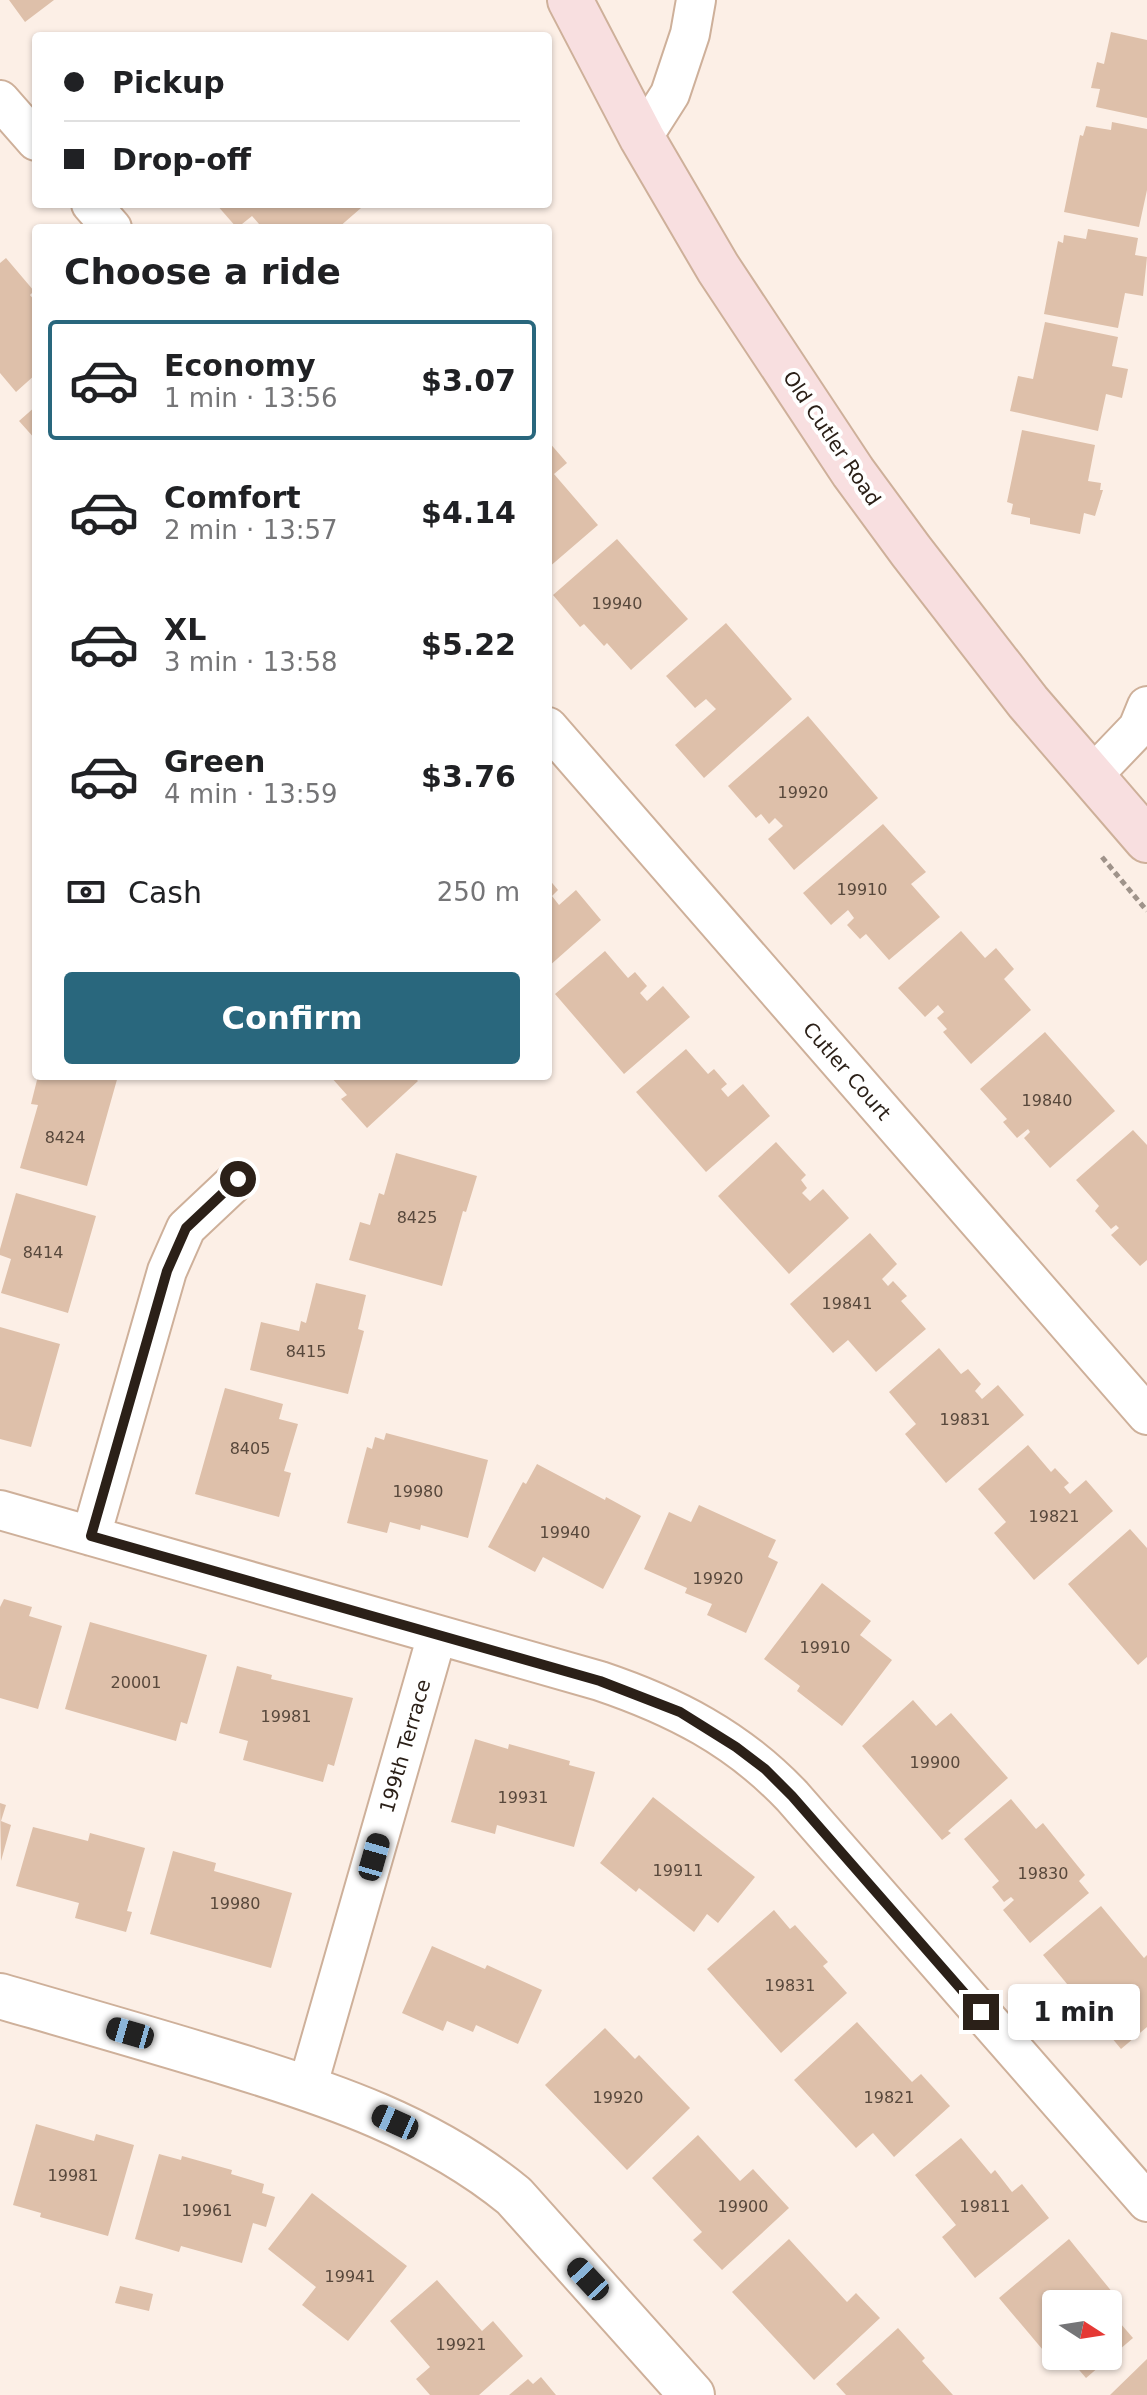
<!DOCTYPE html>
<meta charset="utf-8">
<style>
:root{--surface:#fff;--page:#f2f2f2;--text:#202124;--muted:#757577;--line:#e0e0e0;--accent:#29677d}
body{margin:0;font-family:"DejaVu Sans",sans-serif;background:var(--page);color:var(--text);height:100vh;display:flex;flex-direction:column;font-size:30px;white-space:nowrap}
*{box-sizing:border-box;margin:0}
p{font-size:26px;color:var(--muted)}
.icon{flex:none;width:44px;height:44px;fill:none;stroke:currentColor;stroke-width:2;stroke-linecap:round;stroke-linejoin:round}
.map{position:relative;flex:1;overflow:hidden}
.panel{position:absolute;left:32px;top:224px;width:520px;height:856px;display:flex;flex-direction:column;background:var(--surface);border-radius:8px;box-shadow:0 2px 6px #0004}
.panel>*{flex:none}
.guide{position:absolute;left:32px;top:32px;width:520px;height:176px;border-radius:8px;box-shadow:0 2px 6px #0004;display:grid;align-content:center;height:176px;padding:0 32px;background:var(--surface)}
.needle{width:52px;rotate:102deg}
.buttons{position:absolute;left:1042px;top:2290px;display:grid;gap:16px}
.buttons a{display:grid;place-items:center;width:80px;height:80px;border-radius:8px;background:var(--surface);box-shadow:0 2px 6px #0004;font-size:40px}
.end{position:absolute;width:36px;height:36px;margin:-18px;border:10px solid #2b2018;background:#fff;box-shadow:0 0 0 4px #fff}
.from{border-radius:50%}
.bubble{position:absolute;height:56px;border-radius:8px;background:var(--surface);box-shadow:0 2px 6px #0004;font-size:26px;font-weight:700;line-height:56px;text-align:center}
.car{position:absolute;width:24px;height:48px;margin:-24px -12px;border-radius:10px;box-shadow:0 0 6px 2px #0007;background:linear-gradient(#222 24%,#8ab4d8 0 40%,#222 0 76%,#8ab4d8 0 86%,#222 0)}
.guide b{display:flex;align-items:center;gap:28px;height:76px;font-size:30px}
.guide b+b{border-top:2px solid var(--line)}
.guide i{width:20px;height:20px;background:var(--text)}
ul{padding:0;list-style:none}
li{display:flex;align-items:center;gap:24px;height:120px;margin:0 16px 12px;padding:0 16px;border:4px solid transparent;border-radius:8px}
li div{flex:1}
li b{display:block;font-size:30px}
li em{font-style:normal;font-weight:700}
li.current{border-color:var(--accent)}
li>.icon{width:72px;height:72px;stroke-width:1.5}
h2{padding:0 32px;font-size:36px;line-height:96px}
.pay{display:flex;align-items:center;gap:20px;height:88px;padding:0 32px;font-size:30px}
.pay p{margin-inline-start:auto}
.button{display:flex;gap:16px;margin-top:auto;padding:16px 32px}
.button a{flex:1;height:92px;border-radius:8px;background:var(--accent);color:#fff;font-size:32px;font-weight:700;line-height:92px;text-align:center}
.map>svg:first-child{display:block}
.building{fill:#dec0aa}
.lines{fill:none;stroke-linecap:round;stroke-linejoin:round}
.minor-casing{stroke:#ceb09a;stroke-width:42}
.tertiary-casing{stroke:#ceb09a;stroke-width:48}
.secondary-casing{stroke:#ceb09a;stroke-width:48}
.path{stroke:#9f938a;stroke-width:5;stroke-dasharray:6 4;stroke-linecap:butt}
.minor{stroke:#fff;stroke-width:38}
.tertiary{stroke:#fff;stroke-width:44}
.secondary{stroke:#f8dfe0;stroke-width:44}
.route{stroke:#2b2018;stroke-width:10}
.labels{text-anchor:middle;stroke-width:8;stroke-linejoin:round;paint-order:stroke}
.number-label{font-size:16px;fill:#58483c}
.street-label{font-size:20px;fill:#2b2018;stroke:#fff}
</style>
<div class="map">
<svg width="1147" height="2395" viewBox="0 0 1147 2395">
<rect width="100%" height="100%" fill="#fcefe6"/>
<path class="building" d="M 9,0 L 54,0 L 25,22 Z
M 1111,32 L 1147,40 L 1147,118 L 1096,107 L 1100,89 L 1091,88 L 1097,62 L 1104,64 Z
M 1112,122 L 1147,129 L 1147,190 L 1139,227 L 1064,212 L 1080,135 L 1083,136 L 1086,126 L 1111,130 Z
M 216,204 L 358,204 L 361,208 L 338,228 L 254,228 L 259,224 L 252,216 L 237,228 Z
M 1088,229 L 1138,238 L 1135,255 L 1147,257 L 1143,296 L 1125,293 L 1118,328 L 1044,314 L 1058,241 L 1063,243 L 1064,235 L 1086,239 Z
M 6,258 L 34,291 L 30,295 L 36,302 L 36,306 L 32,310 L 36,314 L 36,374 L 16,392 L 0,373 L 0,263 Z
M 1045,322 L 1118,337 L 1112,366 L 1128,369 L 1122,398 L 1106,394 L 1098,431 L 1010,411 L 1018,376 L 1033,379 Z
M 36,406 L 36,440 L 19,421 Z
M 1022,430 L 1095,445 L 1088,481 L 1101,483 L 1100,490 L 1103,490 L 1095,516 L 1084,513 L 1080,534 L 1030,524 L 1030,518 L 1011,514 L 1013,504 L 1007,502 Z
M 548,441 L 567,463 L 554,474 L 598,525 L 548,568 Z
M 617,539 L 688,619 L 631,670 L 607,643 L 604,646 L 584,624 L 580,627 L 553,595 Z
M 726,623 L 792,699 L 704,778 L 675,745 L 716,709 L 706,699 L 695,708 L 666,676 Z
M 808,716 L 878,798 L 794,870 L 768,839 L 783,826 L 775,818 L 769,824 L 761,814 L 756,818 L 728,786 Z
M 883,824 L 926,872 L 911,884 L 940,917 L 889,960 L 866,934 L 860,939 L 847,925 L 854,918 L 848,910 L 831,925 L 803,893 Z
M 548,878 L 558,890 L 552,896 L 559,905 L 576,890 L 601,920 L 548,967 Z
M 961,931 L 985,958 L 996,948 L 1014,969 L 1004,979 L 1031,1010 L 971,1064 L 943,1032 L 947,1029 L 937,1018 L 944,1012 L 938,1005 L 925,1017 L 898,988 Z
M 605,951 L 628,978 L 635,972 L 647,986 L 640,993 L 647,1001 L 663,986 L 690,1017 L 624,1074 L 555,994 Z
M 1045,1032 L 1115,1111 L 1050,1168 L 1024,1138 L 1030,1132 L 1028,1129 L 1017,1138 L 1003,1122 L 1007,1119 L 980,1089 Z
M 686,1049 L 708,1074 L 714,1069 L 727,1084 L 721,1089 L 728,1097 L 743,1084 L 770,1116 L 706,1172 L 636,1092 Z
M 38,1076 L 118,1076 L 87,1186 L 20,1168 L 38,1105 L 31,1104 Z
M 330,1076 L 413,1076 L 418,1081 L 367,1128 L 341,1099 L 347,1095 Z
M 1133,1130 L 1147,1145 L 1147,1260 L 1140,1266 L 1111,1235 L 1119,1228 L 1116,1225 L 1111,1229 L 1095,1211 L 1099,1206 L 1076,1180 Z
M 776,1142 L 806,1175 L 801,1180 L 807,1188 L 802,1193 L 810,1201 L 823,1189 L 849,1218 L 789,1274 L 718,1196 Z
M 396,1153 L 477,1176 L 466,1212 L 463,1211 L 442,1286 L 349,1260 L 360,1222 L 370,1225 L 379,1193 L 384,1195 Z
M 16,1193 L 96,1216 L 68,1313 L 1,1293 L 11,1259 L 0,1255 L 0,1249 Z
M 870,1233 L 897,1264 L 882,1279 L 888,1286 L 893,1281 L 907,1296 L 901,1301 L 926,1329 L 876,1372 L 848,1340 L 833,1353 L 790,1304 Z
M 316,1283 L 366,1295 L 358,1329 L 364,1331 L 348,1394 L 250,1370 L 261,1322 L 299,1331 L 301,1321 L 306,1323 Z
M 0,1327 L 60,1344 L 31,1447 L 0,1439 Z
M 939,1348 L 961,1374 L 968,1369 L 981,1384 L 975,1391 L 982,1399 L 998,1385 L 1024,1415 L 946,1483 L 905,1434 L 916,1424 L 889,1392 Z
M 225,1388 L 283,1404 L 279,1419 L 298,1424 L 284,1471 L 291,1473 L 279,1517 L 195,1494 Z
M 386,1433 L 488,1460 L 468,1538 L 421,1525 L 420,1530 L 390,1522 L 387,1533 L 347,1523 L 367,1447 L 372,1449 L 375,1437 L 384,1440 Z
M 1028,1445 L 1051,1472 L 1055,1468 L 1069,1483 L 1064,1487 L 1070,1494 L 1086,1480 L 1113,1511 L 1034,1580 L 994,1533 L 1006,1522 L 978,1489 Z
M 537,1464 L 605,1500 L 606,1497 L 641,1516 L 603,1589 L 543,1557 L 535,1572 L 488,1547 L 523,1482 L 526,1484 Z
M 699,1505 L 776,1540 L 768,1557 L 778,1562 L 746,1633 L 707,1615 L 712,1604 L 685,1593 L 687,1588 L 644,1569 L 669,1512 L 691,1522 Z
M 1130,1529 L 1147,1548 L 1147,1657 L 1138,1665 L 1068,1584 Z
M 822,1583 L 871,1621 L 860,1635 L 892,1660 L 842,1726 L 797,1691 L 800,1686 L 764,1659 Z
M 4,1599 L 32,1607 L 29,1616 L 62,1626 L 38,1709 L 0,1698 L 0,1607 Z
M 90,1622 L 207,1655 L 187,1724 L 181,1722 L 176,1741 L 65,1709 Z
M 237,1666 L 272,1675 L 271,1679 L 353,1698 L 334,1766 L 328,1764 L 323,1782 L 243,1760 L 248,1741 L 219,1733 Z
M 913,1700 L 936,1726 L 951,1713 L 1008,1778 L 948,1831 L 951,1833 L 942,1840 L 862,1746 Z
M 475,1739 L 508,1749 L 509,1744 L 570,1761 L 569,1765 L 595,1772 L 574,1847 L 497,1825 L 495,1834 L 451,1822 Z
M 653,1797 L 755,1877 L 718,1923 L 707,1914 L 694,1932 L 639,1888 L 636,1892 L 600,1863 Z
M 1011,1799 L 1036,1829 L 1043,1823 L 1085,1875 L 1079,1881 L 1089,1893 L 1030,1943 L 1003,1910 L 1014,1900 L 1011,1897 L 1004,1902 L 992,1887 L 999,1881 L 964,1839 Z
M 0,1803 L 6,1805 L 1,1821 L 11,1825 L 1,1861 Z
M 33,1827 L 88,1841 L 90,1833 L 145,1848 L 127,1911 L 132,1912 L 126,1932 L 75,1918 L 79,1903 L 16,1886 Z
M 173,1851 L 216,1863 L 214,1871 L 292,1893 L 271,1968 L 150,1934 Z
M 1101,1906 L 1144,1958 L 1147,1955 L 1147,2027 L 1121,2049 L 1043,1955 Z
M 774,1910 L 790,1929 L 795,1925 L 828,1962 L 823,1966 L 847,1993 L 781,2053 L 707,1969 Z
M 432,1946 L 485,1969 L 487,1965 L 542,1990 L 518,2044 L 476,2025 L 473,2032 L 447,2021 L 443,2031 L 402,2013 Z
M 857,2022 L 912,2082 L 921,2074 L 950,2106 L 894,2157 L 873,2133 L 856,2148 L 794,2080 Z
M 605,2028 L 635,2059 L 639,2055 L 690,2108 L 627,2170 L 545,2085 Z
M 36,2124 L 94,2141 L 96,2134 L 134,2145 L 108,2236 L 40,2217 L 41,2213 L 13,2205 Z
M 698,2135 L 740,2181 L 753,2169 L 789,2208 L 722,2270 L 693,2240 L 702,2232 L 652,2178 Z
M 961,2138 L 991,2174 L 995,2170 L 1012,2192 L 1022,2184 L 1049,2218 L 975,2278 L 942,2237 L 956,2225 L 915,2175 Z
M 159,2154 L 181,2160 L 182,2156 L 232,2170 L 231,2174 L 264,2184 L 262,2193 L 275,2197 L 266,2227 L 253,2223 L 242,2263 L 181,2246 L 179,2252 L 135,2239 Z
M 312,2193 L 407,2266 L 348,2341 L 302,2305 L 316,2287 L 268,2249 Z
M 789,2239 L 847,2302 L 856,2293 L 880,2318 L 814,2380 L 732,2292 Z
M 1069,2239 L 1113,2293 L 1102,2302 L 1104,2304 L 1056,2304 L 1056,2349 L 1048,2356 L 999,2298 Z
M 437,2280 L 482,2331 L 493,2321 L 523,2356 L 479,2395 L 430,2395 L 416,2379 L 430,2367 L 390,2321 Z
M 120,2286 L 153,2294 L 149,2311 L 115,2303 Z
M 1108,2309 L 1133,2338 L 1086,2378 L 1067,2356 L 1108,2356 Z
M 898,2328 L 925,2358 L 922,2361 L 953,2395 L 846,2395 L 836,2384 Z
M 1147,2359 L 1147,2395 L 1110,2395 Z
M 541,2377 L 556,2395 L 509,2395 L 528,2379 L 533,2384 Z"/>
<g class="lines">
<g class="minor-casing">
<path id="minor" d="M 0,100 L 36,141
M 642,138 L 670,94 L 690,34 L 696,0
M 91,204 L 112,228
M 548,727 L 1147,1415
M 1092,776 L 1138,728 L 1147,706
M 0,1510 L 600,1681 C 674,1706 737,1738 792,1796 L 1147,2202
M 91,1536 L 167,1271 L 186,1228 L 238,1179
M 307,2088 L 437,1635"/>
</g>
<g class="tertiary-casing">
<path id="tertiary" d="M 0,1996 C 76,2018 153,2040 228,2063 C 330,2094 431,2128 514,2196 L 692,2395"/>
</g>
<g class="secondary-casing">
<path id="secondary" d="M 570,0 L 642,138 L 718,268 L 853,472 L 911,551 L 1028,702 L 1147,840"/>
</g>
<path class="path" d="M 1102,857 L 1147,911"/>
<use href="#minor" class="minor"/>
<use href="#tertiary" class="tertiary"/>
<use href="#secondary" class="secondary"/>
</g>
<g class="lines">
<path class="route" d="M 238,1179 L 186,1228 L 167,1271 L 91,1536 L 600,1681 L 680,1712 L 736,1747 L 765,1769 L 792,1796 L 981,2012"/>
</g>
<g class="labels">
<g class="number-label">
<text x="617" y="609">19940</text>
<text x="803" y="798">19920</text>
<text x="862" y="895">19910</text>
<text x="1047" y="1106">19840</text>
<text x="65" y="1143">8424</text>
<text x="417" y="1223">8425</text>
<text x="43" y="1258">8414</text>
<text x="847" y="1309">19841</text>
<text x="306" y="1357">8415</text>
<text x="965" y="1425">19831</text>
<text x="250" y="1454">8405</text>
<text x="418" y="1497">19980</text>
<text x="1054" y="1522">19821</text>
<text x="565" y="1538">19940</text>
<text x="718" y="1584">19920</text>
<text x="825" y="1653">19910</text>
<text x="136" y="1688">20001</text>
<text x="286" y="1722">19981</text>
<text x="935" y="1768">19900</text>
<text x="523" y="1803">19931</text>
<text x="678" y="1876">19911</text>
<text x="1043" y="1879">19830</text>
<text x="235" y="1909">19980</text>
<text x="790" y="1991">19831</text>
<text x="618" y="2103">19920</text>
<text x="889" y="2103">19821</text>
<text x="73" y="2181">19981</text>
<text x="743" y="2212">19900</text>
<text x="985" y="2212">19811</text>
<text x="207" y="2216">19961</text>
<text x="350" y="2282">19941</text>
<text x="461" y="2350">19921</text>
</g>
<g class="street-label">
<text transform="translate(832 438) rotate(56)" y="7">Old Cutler Road</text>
<text transform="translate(847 1071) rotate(49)" y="7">Cutler Court</text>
<text transform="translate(405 1746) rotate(-74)" y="7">199th Terrace</text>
</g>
</g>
</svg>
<div class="buttons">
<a><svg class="needle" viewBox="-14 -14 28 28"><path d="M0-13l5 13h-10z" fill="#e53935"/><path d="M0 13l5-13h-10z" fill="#757577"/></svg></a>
</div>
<i class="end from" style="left:238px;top:1179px"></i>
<i class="end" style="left:981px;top:2012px"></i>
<div class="bubble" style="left:1008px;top:1984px;width:132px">1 min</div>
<i class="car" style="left:374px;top:1857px;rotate:16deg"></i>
<i class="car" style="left:130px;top:2033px;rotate:286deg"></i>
<i class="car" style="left:395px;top:2122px;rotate:294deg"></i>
<i class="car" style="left:588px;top:2279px;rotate:317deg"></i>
<div class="guide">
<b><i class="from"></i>Pickup</b>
<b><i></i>Drop-off</b>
</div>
<section class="panel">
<h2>Choose a ride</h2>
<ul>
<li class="current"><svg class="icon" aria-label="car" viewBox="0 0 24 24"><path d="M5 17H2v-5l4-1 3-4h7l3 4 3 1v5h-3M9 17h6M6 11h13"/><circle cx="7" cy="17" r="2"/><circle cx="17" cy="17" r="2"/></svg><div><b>Economy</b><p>1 min · 13:56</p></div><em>$3.07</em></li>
<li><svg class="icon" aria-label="car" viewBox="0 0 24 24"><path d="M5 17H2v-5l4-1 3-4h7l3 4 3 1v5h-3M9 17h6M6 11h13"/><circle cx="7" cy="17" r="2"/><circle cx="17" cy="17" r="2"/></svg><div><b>Comfort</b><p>2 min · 13:57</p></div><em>$4.14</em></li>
<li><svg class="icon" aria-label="car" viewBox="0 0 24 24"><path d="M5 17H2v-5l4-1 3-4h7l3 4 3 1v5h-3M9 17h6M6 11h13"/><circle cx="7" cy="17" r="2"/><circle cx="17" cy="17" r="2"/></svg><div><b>XL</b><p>3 min · 13:58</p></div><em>$5.22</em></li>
<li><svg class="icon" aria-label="car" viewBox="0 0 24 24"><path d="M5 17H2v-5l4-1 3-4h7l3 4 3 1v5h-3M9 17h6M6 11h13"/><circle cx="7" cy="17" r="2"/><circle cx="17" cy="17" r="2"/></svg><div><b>Green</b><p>4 min · 13:59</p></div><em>$3.76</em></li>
</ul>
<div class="pay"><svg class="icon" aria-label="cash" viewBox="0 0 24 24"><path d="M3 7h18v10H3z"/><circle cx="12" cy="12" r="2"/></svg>Cash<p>250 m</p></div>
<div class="button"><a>Confirm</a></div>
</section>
</div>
